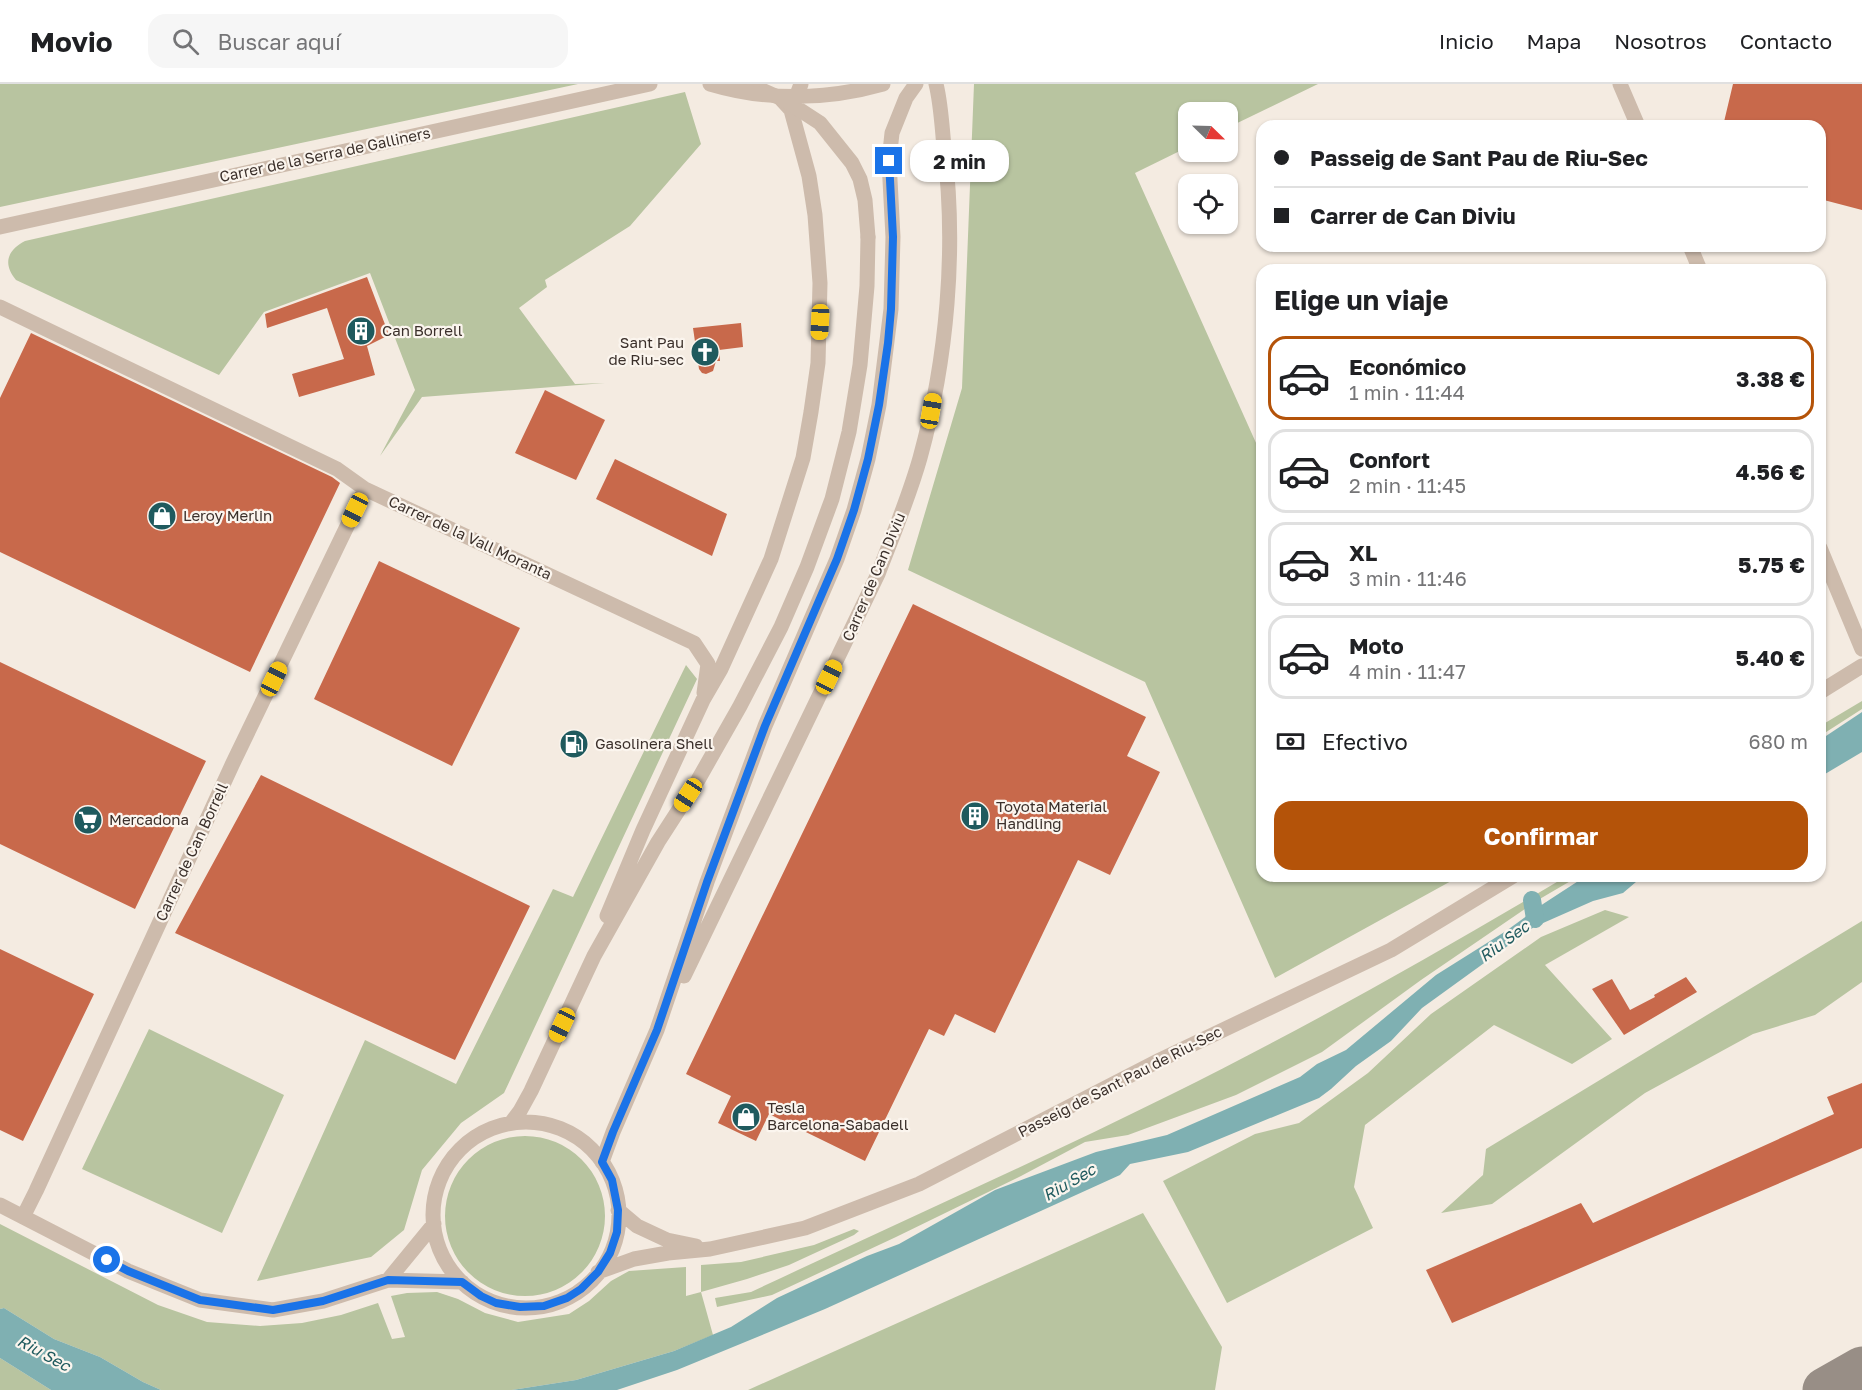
<!DOCTYPE html>
<html lang="es">
<meta charset="utf-8">
<style>
:root{--surface:#fff;--page:#f6f6f6;--text:#202124;--muted:#757577;--line:#e0e0e0;--accent:#b45309}
body{margin:0;font-family:"Golos Text",sans-serif;background:var(--page);color:var(--text);height:100vh;display:flex;flex-direction:column;font-size:22px;white-space:nowrap}
*{box-sizing:border-box;margin:0}
p{font-size:20px;color:var(--muted)}
.icon{flex:none;width:33px;height:33px;fill:none;stroke:currentColor;stroke-width:2;stroke-linecap:round;stroke-linejoin:round}
.map{position:relative;flex:1;overflow:hidden}
.details{position:absolute;left:1256px;top:180px;width:570px;height:618px;display:flex;flex-direction:column;background:var(--surface);border-radius:18px;box-shadow:0 2px 4px #0004}
.details>*{flex:none}
.banner{position:absolute;left:1256px;top:36px;width:570px;height:132px;border-radius:18px;box-shadow:0 2px 4px #0004;display:grid;align-content:center;height:132px;padding:0 18px;background:var(--surface)}
.needle{width:39px;rotate:113deg}
.buttons{position:absolute;left:1178px;top:18px;display:grid;gap:12px}
.buttons a{display:grid;place-items:center;width:60px;height:60px;border-radius:12px;background:var(--surface);box-shadow:0 2px 4px #0004;font-size:30px}
.end{position:absolute;width:27px;height:27px;margin:-14px;border:8px solid #1a73e8;background:#fff;box-shadow:0 0 0 3px #fff}
.from{border-radius:50%}
.bubble{position:absolute;height:42px;border-radius:18px;background:var(--surface);box-shadow:0 2px 4px #0004;font-size:20px;font-weight:700;line-height:42px;text-align:center}
.car{position:absolute;width:18px;height:36px;margin:-18px -9px;border-radius:8px;box-shadow:0 0 4px 2px #0007;background:linear-gradient(#f5c518 24%,#345 0 40%,#f5c518 0 76%,#345 0 86%,#f5c518 0)}
.banner b{display:flex;align-items:center;gap:21px;height:57px;font-size:22px}
.banner b+b{border-top:2px solid var(--line)}
.banner i{width:15px;height:15px;background:var(--text)}
ul{padding:0;list-style:none}
li{display:flex;align-items:center;gap:18px;height:84px;margin:0 12px 9px;padding:0 6px;border:3px solid var(--line);border-radius:18px}
li div{flex:1}
li b{display:block;font-size:22px}
li em{font-style:normal;font-weight:700}
li.selected{border-color:var(--accent)}
li>.icon{width:54px;height:54px;stroke-width:1.5}
h2{padding:0 18px;font-size:27px;line-height:72px}
.pay{display:flex;align-items:center;gap:15px;height:66px;padding:0 18px;font-size:22px}
.pay p{margin-inline-start:auto}
.action{display:flex;gap:12px;margin-top:auto;padding:12px 18px}
.action a{flex:1;height:69px;border-radius:18px;background:var(--accent);color:#fff;font-size:24px;font-weight:700;line-height:69px;text-align:center}
header{display:flex;align-items:center;gap:36px;box-sizing:border-box;height:84px;padding:0 30px;background:var(--surface);border-bottom:2px solid var(--line)}
header strong{font-size:28px}
nav{display:flex;gap:33px;margin-inline-start:auto;font-size:21px}
.search{width:420px;height:54px;background:var(--page);display:flex;align-items:center;gap:15px;box-sizing:border-box;padding:0 21px;border-radius:18px;color:var(--muted);font-size:22px}
.map>svg:first-child{display:block}
.green{fill:#b8c4a0}
.water{fill:#7fb0b2}
.lines{fill:none;stroke-linecap:round;stroke-linejoin:round}
.canal{stroke:#7fb0b2;stroke-width:18}
.taxiway{stroke:#988e86;stroke-width:45}
.building{fill:#c8694b}
.minor{stroke:#cdbbac;stroke-width:15}
.minor-bridge{stroke:#cdbbac;stroke-width:15}
.route{stroke:#1a73e8;stroke-width:8}
.labels{text-anchor:middle;stroke-width:4.5;stroke-linejoin:round;paint-order:stroke}
.street-label{font-size:15px;fill:#3b302b;stroke:#fbf5ee}
.poi-label{font-size:15px;fill:#3b302b;stroke:#fbf5ee;text-anchor:start}
.water-label{font-size:16px;font-style:italic;fill:#1f5a5e;stroke:#fbf5ee}
</style>
<header>
<strong>Movio</strong>
<div class="search"><svg class="icon" aria-label="search" viewBox="0 0 24 24"><circle cx="10" cy="10" r="6"/><path d="M15 15l6 6"/></svg>Buscar aquí</div>
<nav><a>Inicio</a><a>Mapa</a><a>Nosotros</a><a>Contacto</a></nav>
</header>
<div class="map">
<svg width="1862" height="1306" viewBox="0 0 1862 1306">
<rect width="100%" height="100%" fill="#f4ebe1"/>
<path class="green" d="M 0,0 L 578,0 L 0,123 Z
M 974,0 L 1318,0 L 1227,44 L 1227,28 L 1188,28 L 1188,63 L 1135,89 L 1261,370 L 1262,792 L 1451,792 L 1453,796 L 1275,894 L 1145,598 L 908,486 L 962,304 Z
M 685,8 L 701,60 L 630,142 L 545,196 L 547,203 L 519,224 L 575,300 L 605,299 L 422,313 L 380,372 L 415,306 L 370,189 L 264,228 L 219,291 L 16,196 C 2,179 8,166 25,157 Z
M 686,581 L 697,595 L 504,1009 L 461,1039 L 422,1086 L 404,1146 L 371,1173 L 257,1197 L 365,956 L 456,1000 L 553,805 L 573,813 Z
M 1862,617 L 1862,625 L 1820,652 L 1820,642 Z
M 1567,792 L 1579,792 L 1538,816 L 1421,896 L 1322,968 L 1236,1011 L 1128,1051 L 1085,1058 L 1021,1092 L 896,1153 L 772,1211 L 717,1223 L 715,1214 L 751,1208 C 891,1142 1033,1079 1172,1010 C 1307,943 1438,869 1567,792 Z
M 1605,826 L 1629,833 L 1545,881 L 1612,955 L 1572,980 L 1494,941 L 1365,1041 L 1354,1103 L 1373,1144 L 1227,1219 L 1163,1097 L 1255,1050 L 1299,1039 L 1368,989 L 1431,930 L 1541,853 Z
M 1862,837 L 1862,898 L 1815,931 L 1753,950 L 1645,1009 L 1492,1120 L 1441,1129 L 1483,1091 L 1486,1065 Z
M 149,945 L 284,1011 L 222,1149 L 82,1085 Z
M445 1132a80 80 0 1 1 160 0a80 80 0 1 1-160 0Z
M 1143,1129 L 1222,1263 L 1215,1306 L 748,1306 Z
M 0,1140 L 158,1221 L 207,1238 L 260,1242 L 302,1239 L 341,1231 L 378,1219 L 392,1255 L 405,1253 L 391,1212 L 407,1209 L 437,1208 L 458,1215 L 485,1229 L 518,1238 L 569,1230 L 589,1217 L 611,1197 L 629,1187 L 686,1183 L 686,1212 L 701,1208 L 701,1181 L 741,1178 L 814,1161 L 854,1145 L 859,1147 L 854,1151 L 789,1181 L 747,1195 L 701,1208 L 713,1251 L 674,1267 L 576,1296 L 512,1306 L 161,1306 L 143,1298 L 100,1273 L 54,1255 L 4,1224 L 0,1225 Z
M 0,1274 L 51,1306 L 0,1306 Z"/>
<path class="water" d="M 1862,628 L 1862,668 L 1820,693 L 1820,656 Z
M 1586,792 L 1643,792 L 1623,809 L 1593,817 L 1534,843 L 1422,924 L 1391,957 L 1356,982 L 1331,1005 L 1319,1014 L 1188,1068 L 1130,1080 L 1120,1091 L 825,1225 L 677,1286 L 617,1306 L 512,1306 L 576,1296 L 674,1267 L 731,1243 L 777,1214 L 867,1172 L 899,1160 L 995,1106 L 1096,1068 L 1167,1051 L 1300,993 L 1317,980 L 1346,966 L 1436,891 L 1506,847 L 1543,820 Z
M 4,1224 L 54,1255 L 100,1273 L 143,1298 L 161,1306 L 51,1306 L 0,1274 L 0,1225 Z"/>
<g class="lines">
<path class="canal" d="M 1532,816 L 1535,835"/>
<path class="taxiway" d="M 1825,1306 L 1862,1285"/>
</g>
<path class="building" d="M 1733,0 L 1862,0 L 1862,126 L 1820,115 L 1820,42 L 1723,42 Z
M 367,193 L 389,251 L 367,262 L 375,291 L 299,313 L 292,290 L 344,275 L 327,224 L 267,244 L 265,230 Z
M 741,239 L 743,263 L 719,266 L 720,277 L 716,277 L 713,287 L 706,290 L 702,289 L 699,285 L 693,244 Z
M 31,249 L 332,393 L 340,399 L 250,588 L 0,468 L 0,314 Z
M 545,306 L 605,336 L 576,396 L 515,369 Z
M 615,375 L 727,430 L 712,472 L 596,415 Z
M 379,477 L 520,544 L 452,682 L 314,615 Z
M 913,520 L 1146,633 L 1127,672 L 1160,688 L 1110,791 L 1078,776 L 995,949 L 955,930 L 944,952 L 929,945 L 865,1077 L 769,1030 L 756,1057 L 718,1039 L 731,1012 L 686,990 Z
M 0,578 L 206,677 L 135,825 L 0,760 Z
M 261,691 L 530,822 L 455,976 L 175,849 Z
M 0,865 L 94,910 L 23,1057 L 0,1046 Z
M 1686,893 L 1697,908 L 1624,951 L 1592,905 L 1612,895 L 1630,926 L 1655,913 L 1654,911 Z
M 1862,999 L 1862,1064 L 1452,1239 L 1426,1186 L 1581,1119 L 1593,1139 L 1834,1030 L 1827,1013 Z"/>
<g class="lines">
<path class="minor" d="M 1620,0 L 1638,42
M 792,24 L 801,0
M 0,143 L 650,0
M 1690,162 L 1700,186
M 0,223 L 337,385 L 365,405 L 694,559 L 708,580 L 704,609
M 1820,464 L 1862,565
M 1820,608 L 1862,582
M 607,832 L 643,746 L 703,616 L 721,585 L 771,475 L 803,374 L 811,328 L 818,279 L 820,199 L 815,131 L 809,92 L 791,26 L 780,14 L 748,0
M 684,892 L 878,490 C 893,451 909,413 920,374 C 947,276 957,164 944,63 C 942,43 941,20 936,0
M433 1131a93 93 0 1 1 186 0a93 93 0 1 1-186 0Z
M 511,1039 L 520,1027 L 531,1007 L 594,872 L 658,758 L 698,696 L 740,622 L 781,543 L 807,483 L 832,415 L 849,348 L 860,281 L 867,202 L 868,153
M 602,1078 L 613,1048 L 657,946 L 707,798 L 765,642 L 837,475 L 854,426 L 868,375 L 879,321 L 891,225 L 893,153 L 889,77 L 892,49 L 906,14 L 916,0
M 0,1121 L 128,1187 L 200,1216 L 273,1226 L 323,1217 L 388,1196 L 462,1198
M 618,1126 L 637,1142 L 667,1156 L 696,1162
M 23,1133 L 36,1107 L 232,681 L 365,405
M 598,1188 L 634,1175 L 668,1169 L 710,1165 L 805,1144 L 919,1100 L 1160,976 L 1391,866 L 1513,792
M 388,1196 L 434,1140"/>
<path class="minor-bridge" d="M 710,0 C 767,17 827,16 883,0
M 780,13 L 820,39 L 852,79 L 860,95 L 865,116 L 868,153"/>
</g>
<g class="lines">
<path class="route" d="M 107,1176 L 128,1187 L 200,1216 L 273,1226 L 323,1217 L 388,1196 L 462,1198 L 481,1212 L 496,1219 L 520,1223 L 544,1222 L 567,1214 L 581,1205 L 598,1188 L 610,1169 L 617,1148 L 618,1126 L 612,1096 L 602,1078 L 613,1048 L 657,946 L 707,798 L 765,642 L 837,475 L 854,426 L 868,375 L 879,321 L 888,259 L 891,225 L 893,153 L 889,77"/>
</g>
<defs>
<g id="building-disc" transform="scale(1.5)"><circle r="9.5" fill="#1f5a5e" stroke="#fbf5ee"/><path d="M-4-6H4V6H1V3H-1V6H-4ZM-2.5-4.3h1.7v1.8h-1.7ZM.8-4.3h1.7v1.8H.8ZM-2.5-1h1.7V.8h-1.7ZM.8-1h1.7V.8H.8Z" fill="#fff"/></g>
<g id="church-disc" transform="scale(1.5)"><circle r="9.5" fill="#1f5a5e" stroke="#fbf5ee"/><path d="M-1.2-6h2.4v3.5h3.3v2.4h-3.3V6h-2.4V-.1h-3.3v-2.4h3.3Z" fill="#fff"/></g>
<g id="shop-disc" transform="scale(1.5)"><circle r="9.5" fill="#1f5a5e" stroke="#fbf5ee"/><path d="M-5-2.5h2.3a2.7 3.5 0 0 1 5.4 0H5L5.5 6h-11ZM-1.5-2.5h3a1.5 2.3 0 0 0-3 0Z" fill="#fff"/></g>
<g id="fuel-disc" transform="scale(1.5)"><circle r="9.5" fill="#1f5a5e" stroke="#fbf5ee"/><path d="M-5.5-6h7V0h2V4h1.3V-2.5L3-4.5l.8-.8L6-3V5H2.5V1h-1V6h-7ZM-4.2-4.7v3.2H.2V-4.7Z" fill="#fff"/></g>
<g id="supermarket-disc" transform="scale(1.5)"><circle r="9.5" fill="#1f5a5e" stroke="#fbf5ee"/><path d="M-6-5.5h2.5l.6 2H6L4.5 2H-2.5L-4.4-4H-6ZM-1.5 3.2a1.3 1.3 0 1 0 .1 0ZM3 3.2a1.3 1.3 0 1 0 .1 0Z" fill="#fff"/></g>
</defs>
<g fill-rule="evenodd">
<use href="#building-disc" x="361" y="247"/>
<use href="#church-disc" x="705" y="268"/>
<use href="#shop-disc" x="162" y="432"/>
<use href="#fuel-disc" x="574" y="660"/>
<use href="#building-disc" x="975" y="732"/>
<use href="#supermarket-disc" x="88" y="736"/>
<use href="#shop-disc" x="746" y="1033"/>
</g>
<g class="labels">
<g class="street-label">
<text transform="translate(325 71) rotate(-12)" y="5">Carrer de la Serra de Galliners</text>
<text transform="translate(470 454) rotate(25)" y="5">Carrer de la Vall Moranta</text>
<text transform="translate(874 493) rotate(-67)" y="5">Carrer de Can Diviu</text>
<text transform="translate(192 768) rotate(-65)" y="5">Carrer de Can Borrell</text>
<text transform="translate(1120 998) rotate(-27)" y="5">Passeig de Sant Pau de Riu-Sec</text>
</g>
<g class="poi-label">
<text x="382" y="252">Can Borrell</text>
<text x="684" y="264" text-anchor="end">Sant Pau<tspan x="684" dy="17">de Riu-sec</tspan></text>
<text x="183" y="437">Leroy Merlin</text>
<text x="595" y="665">Gasolinera Shell</text>
<text x="996" y="728">Toyota Material<tspan x="996" dy="17">Handling</tspan></text>
<text x="109" y="741">Mercadona</text>
<text x="767" y="1029">Tesla<tspan x="767" dy="17">Barcelona-Sabadell</tspan></text>
</g>
<g class="water-label">
<text transform="translate(1504 857) rotate(-36)" y="6">Riu Sec</text>
<text transform="translate(1069 1098) rotate(-30)" y="6">Riu Sec</text>
<text transform="translate(44 1269) rotate(29)" y="6">Riu Sec</text>
</g>
</g>
</svg>
<div class="buttons">
<a><svg class="needle" viewBox="-14 -14 28 28"><path d="M0-13l5 13h-10z" fill="#e53935"/><path d="M0 13l5-13h-10z" fill="#757577"/></svg></a>
<a><svg class="icon" aria-label="locate" viewBox="0 0 24 24"><circle cx="12" cy="12" r="6"/><path d="M12 2v4M12 18v4M2 12h4M18 12h4"/></svg></a>
</div>
<i class="end from" style="left:107px;top:1176px"></i>
<i class="end" style="left:889px;top:77px"></i>
<div class="bubble" style="left:910px;top:56px;width:99px">2 min</div>
<i class="car" style="left:820px;top:238px;rotate:183deg"></i>
<i class="car" style="left:931px;top:327px;rotate:10deg"></i>
<i class="car" style="left:355px;top:426px;rotate:206deg"></i>
<i class="car" style="left:829px;top:593px;rotate:26deg"></i>
<i class="car" style="left:274px;top:595px;rotate:26deg"></i>
<i class="car" style="left:688px;top:711px;rotate:213deg"></i>
<i class="car" style="left:562px;top:941px;rotate:205deg"></i>
<div class="banner">
<b><i class="from"></i>Passeig de Sant Pau de Riu-Sec</b>
<b><i></i>Carrer de Can Diviu</b>
</div>
<section class="details">
<h2>Elige un viaje</h2>
<ul>
<li class="selected"><svg class="icon" aria-label="car" viewBox="0 0 24 24"><path d="M5 17H2v-5l4-1 3-4h7l3 4 3 1v5h-3M9 17h6M6 11h13"/><circle cx="7" cy="17" r="2"/><circle cx="17" cy="17" r="2"/></svg><div><b>Económico</b><p>1 min · 11:44</p></div><em>3.38 €</em></li>
<li><svg class="icon" aria-label="car" viewBox="0 0 24 24"><path d="M5 17H2v-5l4-1 3-4h7l3 4 3 1v5h-3M9 17h6M6 11h13"/><circle cx="7" cy="17" r="2"/><circle cx="17" cy="17" r="2"/></svg><div><b>Confort</b><p>2 min · 11:45</p></div><em>4.56 €</em></li>
<li><svg class="icon" aria-label="car" viewBox="0 0 24 24"><path d="M5 17H2v-5l4-1 3-4h7l3 4 3 1v5h-3M9 17h6M6 11h13"/><circle cx="7" cy="17" r="2"/><circle cx="17" cy="17" r="2"/></svg><div><b>XL</b><p>3 min · 11:46</p></div><em>5.75 €</em></li>
<li><svg class="icon" aria-label="car" viewBox="0 0 24 24"><path d="M5 17H2v-5l4-1 3-4h7l3 4 3 1v5h-3M9 17h6M6 11h13"/><circle cx="7" cy="17" r="2"/><circle cx="17" cy="17" r="2"/></svg><div><b>Moto</b><p>4 min · 11:47</p></div><em>5.40 €</em></li>
</ul>
<div class="pay"><svg class="icon" aria-label="cash" viewBox="0 0 24 24"><path d="M3 7h18v10H3z"/><circle cx="12" cy="12" r="2"/></svg>Efectivo<p>680 m</p></div>
<div class="action"><a>Confirmar</a></div>
</section>
</div>
